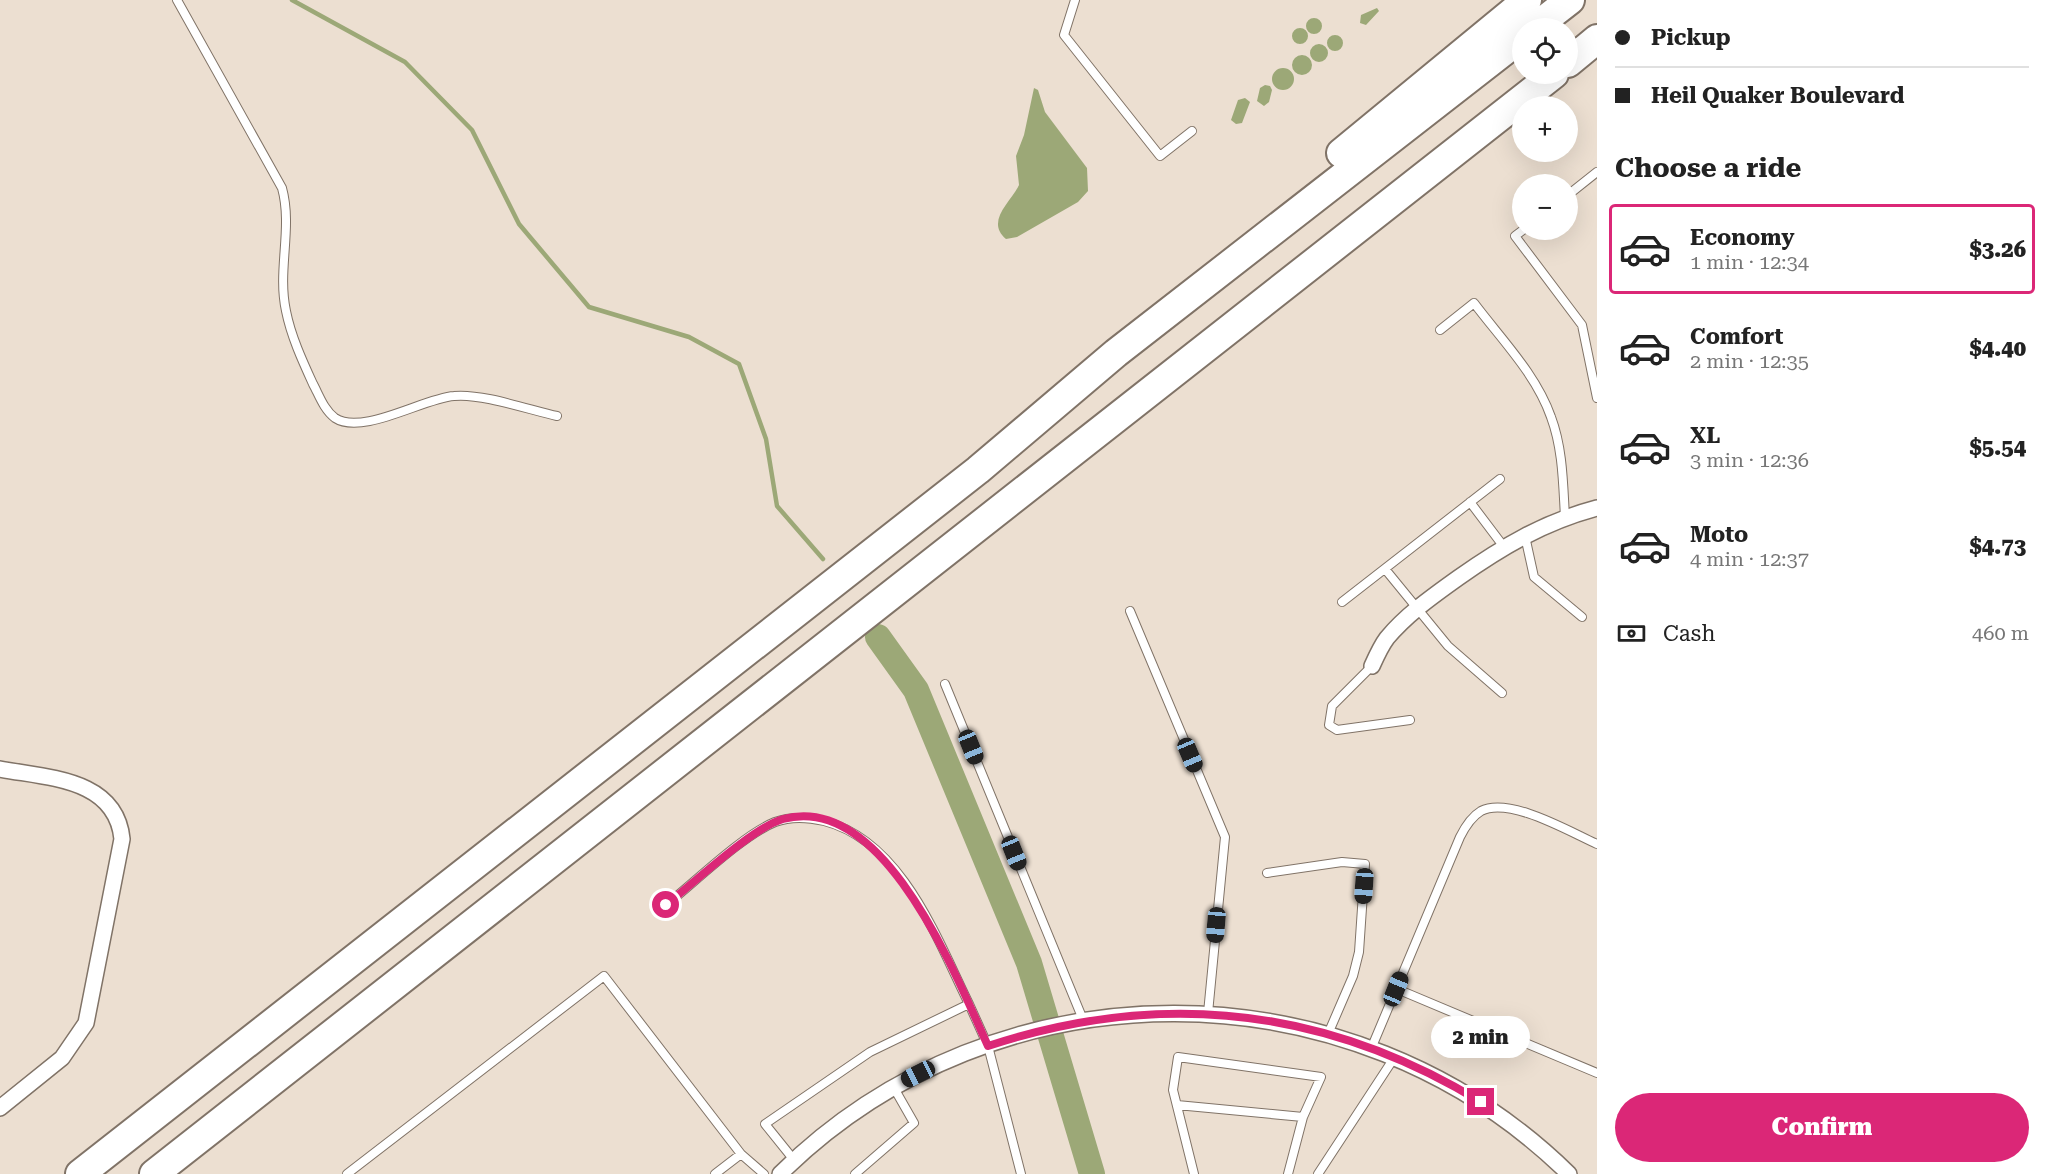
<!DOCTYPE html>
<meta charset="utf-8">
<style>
:root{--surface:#fff;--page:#f6f6f6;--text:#222;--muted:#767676;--line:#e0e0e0;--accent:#db2777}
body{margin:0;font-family:"Roboto Serif",serif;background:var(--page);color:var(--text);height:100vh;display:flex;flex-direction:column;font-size:22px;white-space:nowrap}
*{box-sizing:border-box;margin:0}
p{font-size:20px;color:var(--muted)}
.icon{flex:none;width:33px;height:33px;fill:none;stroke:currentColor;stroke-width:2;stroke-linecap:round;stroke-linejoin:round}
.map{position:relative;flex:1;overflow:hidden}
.sheet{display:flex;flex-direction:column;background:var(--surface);width:450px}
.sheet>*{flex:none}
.top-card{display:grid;align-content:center;height:132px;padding:0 18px;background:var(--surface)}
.tools{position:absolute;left:1512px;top:18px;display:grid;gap:12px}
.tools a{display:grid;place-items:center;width:66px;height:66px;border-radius:50%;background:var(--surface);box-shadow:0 6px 24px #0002;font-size:30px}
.end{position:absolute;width:27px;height:27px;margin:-14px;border:8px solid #db2777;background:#fff;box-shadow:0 0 0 3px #fff}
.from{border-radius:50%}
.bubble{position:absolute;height:42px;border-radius:21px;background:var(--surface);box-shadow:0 6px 24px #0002;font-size:20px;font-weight:800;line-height:42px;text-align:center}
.car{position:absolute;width:18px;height:36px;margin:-18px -9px;border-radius:8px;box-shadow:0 0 4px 2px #0007;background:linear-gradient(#222 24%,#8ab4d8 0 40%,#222 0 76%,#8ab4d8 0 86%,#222 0)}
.top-card b{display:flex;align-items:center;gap:21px;height:57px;font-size:22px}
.top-card b+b{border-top:2px solid var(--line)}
.top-card i{width:15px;height:15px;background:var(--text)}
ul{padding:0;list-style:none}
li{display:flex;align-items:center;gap:18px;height:90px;margin:0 12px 9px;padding:0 6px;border:3px solid transparent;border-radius:6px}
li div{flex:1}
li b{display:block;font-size:22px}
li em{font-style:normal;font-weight:800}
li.active{border-color:var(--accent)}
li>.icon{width:54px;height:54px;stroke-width:1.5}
h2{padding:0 18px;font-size:27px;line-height:72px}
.pay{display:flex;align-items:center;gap:15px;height:66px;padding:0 18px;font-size:22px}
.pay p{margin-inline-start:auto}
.primary-button{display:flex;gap:12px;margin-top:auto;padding:12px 18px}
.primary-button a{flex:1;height:69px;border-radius:36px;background:var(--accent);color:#fff;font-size:24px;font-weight:800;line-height:69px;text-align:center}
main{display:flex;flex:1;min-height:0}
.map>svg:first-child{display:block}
.water{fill:#9ca877}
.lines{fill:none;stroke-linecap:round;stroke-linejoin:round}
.stream{stroke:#9ca877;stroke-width:4.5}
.river{stroke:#9ca877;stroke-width:26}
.lane-casing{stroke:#807367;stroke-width:10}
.street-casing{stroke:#807367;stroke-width:18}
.highway-casing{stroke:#807367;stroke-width:32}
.lane{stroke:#fff;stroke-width:8}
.street{stroke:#fff;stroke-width:15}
.highway{stroke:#fff;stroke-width:28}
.route{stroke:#db2777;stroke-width:8}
</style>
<main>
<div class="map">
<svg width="1597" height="1174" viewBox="0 0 1597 1174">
<rect width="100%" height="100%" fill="#ecdfd1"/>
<path class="water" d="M 1377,8 L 1379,11 L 1366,25 L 1360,23 L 1361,15 Z
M1306 26a8 8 0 1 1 16 0a8 8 0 1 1-16 0Z
M1292 36a8 8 0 1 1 16 0a8 8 0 1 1-16 0Z
M1327 43a8 8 0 1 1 16 0a8 8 0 1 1-16 0Z
M1310 53a9 9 0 1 1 18 0a9 9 0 1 1-18 0Z
M1292 65a10 10 0 1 1 20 0a10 10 0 1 1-20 0Z
M1272 79a11 11 0 1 1 22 0a11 11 0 1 1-22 0Z
M 1265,85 L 1270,86 L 1272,90 L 1269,102 L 1264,106 L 1257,101 L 1260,88 Z
M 1034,88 L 1038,90 L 1045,112 L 1087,168 L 1088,191 L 1078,202 L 1017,237 L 1006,239 C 985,221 1011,202 1019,185 L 1016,156 L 1024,135 Z
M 1245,98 L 1250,102 L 1242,123 L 1236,124 L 1231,120 L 1238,100 Z"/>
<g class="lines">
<path class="stream" d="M 292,0 L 405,62 L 472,130 L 519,224 L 589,307 L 689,337 L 739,364 L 766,439 L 777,506 L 823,559"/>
<path class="river" d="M 878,637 L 916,690 L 1029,963 L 1092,1174"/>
<g class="lane-casing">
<path id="lane" d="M 177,0 L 282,188 C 293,228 277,270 286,311 C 291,336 302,360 313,384 C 319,395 324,410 335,418 C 362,436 424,398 454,396 C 481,393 530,410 557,416
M 1075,0 L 1064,35 L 1160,156 L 1192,131
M 1568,195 L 1597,172
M 1523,230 L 1515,236 L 1582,325 L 1597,398
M 1440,330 L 1474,303 C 1501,339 1536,374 1551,417 C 1563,449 1563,484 1565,517
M 1470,502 L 1504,547
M 1525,536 L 1534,577 L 1582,617
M 1385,569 L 1448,646 L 1502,693
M 1342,602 L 1500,479
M 1130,611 L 1225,837 L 1208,1013
M 1372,666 L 1332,706 L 1329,725 L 1337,730 L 1410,720
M 945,684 L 1084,1022
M 1267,873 L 1342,862 L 1365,864 L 1359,952 L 1353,976 L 1328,1034
M 666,905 C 695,882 743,835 775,822 C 791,816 807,817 824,821 C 902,841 937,939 969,1004
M 1397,989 L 1597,1073
M 1371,1049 L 1460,837 C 1465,827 1471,817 1481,811 C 1509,796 1570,832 1597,844
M 1177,1105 L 1303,1117 L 1288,1174
M 794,1160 L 765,1124 L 870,1052 L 969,1004 L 988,1046 L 1021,1174
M 347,1174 L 604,976 L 741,1154 L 764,1174
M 715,1174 L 741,1154
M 855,1174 L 914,1123 L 894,1088
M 1194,1174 L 1173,1090 L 1178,1057 L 1321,1077 L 1303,1117
M 1318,1174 L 1394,1058"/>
</g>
<g class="street-casing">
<path id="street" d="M 1372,666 C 1376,657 1381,646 1387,638 C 1407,614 1433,596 1458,578 C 1502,547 1544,522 1597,508
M 0,769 C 47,778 116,778 122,839 L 86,1023 L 62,1058 L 0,1108
M 780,1174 C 997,959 1352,961 1569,1174"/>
</g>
<g class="highway-casing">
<path id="highway" d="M 1534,28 L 1570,0
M 1568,63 L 1597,39
M 1341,153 L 1527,0
M 80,1174 L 978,470 L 1116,353 L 1522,37
M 154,1174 L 1554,74"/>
</g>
<use href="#lane" class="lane"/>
<use href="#street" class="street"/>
<use href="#highway" class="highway"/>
</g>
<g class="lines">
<path class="route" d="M 666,905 C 694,883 752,828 783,819 C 884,791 956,976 988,1046 C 1161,989 1325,1007 1481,1102"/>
</g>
</svg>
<div class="tools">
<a><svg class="icon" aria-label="locate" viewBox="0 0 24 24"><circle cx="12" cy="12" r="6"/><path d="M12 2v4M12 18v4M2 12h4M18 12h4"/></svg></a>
<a>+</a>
<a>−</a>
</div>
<i class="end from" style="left:666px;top:905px"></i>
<i class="end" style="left:1481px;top:1102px"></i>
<div class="bubble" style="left:1431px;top:1016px;width:99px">2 min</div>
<i class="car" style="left:971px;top:747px;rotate:158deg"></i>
<i class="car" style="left:1190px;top:755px;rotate:157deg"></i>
<i class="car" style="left:1014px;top:853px;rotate:158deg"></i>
<i class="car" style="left:1364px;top:886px;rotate:184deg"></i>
<i class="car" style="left:1216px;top:925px;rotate:185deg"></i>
<i class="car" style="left:1396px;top:989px;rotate:22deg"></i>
<i class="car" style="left:918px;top:1074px;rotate:243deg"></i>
</div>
<section class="sheet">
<div class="top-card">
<b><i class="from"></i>Pickup</b>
<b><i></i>Heil Quaker Boulevard</b>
</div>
<h2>Choose a ride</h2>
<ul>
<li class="active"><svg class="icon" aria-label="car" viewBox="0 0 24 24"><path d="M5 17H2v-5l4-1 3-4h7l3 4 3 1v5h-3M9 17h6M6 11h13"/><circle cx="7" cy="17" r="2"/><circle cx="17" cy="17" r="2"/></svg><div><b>Economy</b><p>1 min · 12:34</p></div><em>$3.26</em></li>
<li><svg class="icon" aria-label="car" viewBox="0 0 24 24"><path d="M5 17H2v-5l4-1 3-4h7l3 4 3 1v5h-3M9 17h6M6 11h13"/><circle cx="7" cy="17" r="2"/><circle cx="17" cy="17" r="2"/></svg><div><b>Comfort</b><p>2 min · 12:35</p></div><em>$4.40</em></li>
<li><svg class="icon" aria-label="car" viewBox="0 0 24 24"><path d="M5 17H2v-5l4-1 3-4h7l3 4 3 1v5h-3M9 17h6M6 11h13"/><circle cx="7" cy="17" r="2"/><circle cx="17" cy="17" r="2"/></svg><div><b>XL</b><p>3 min · 12:36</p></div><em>$5.54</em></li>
<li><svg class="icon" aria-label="car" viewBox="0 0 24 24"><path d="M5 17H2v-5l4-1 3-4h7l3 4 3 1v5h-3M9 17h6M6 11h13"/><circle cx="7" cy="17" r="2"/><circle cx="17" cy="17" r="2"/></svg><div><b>Moto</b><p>4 min · 12:37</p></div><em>$4.73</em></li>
</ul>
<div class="pay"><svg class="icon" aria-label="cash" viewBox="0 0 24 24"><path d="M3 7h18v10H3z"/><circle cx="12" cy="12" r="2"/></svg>Cash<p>460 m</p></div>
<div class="primary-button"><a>Confirm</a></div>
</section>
</main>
